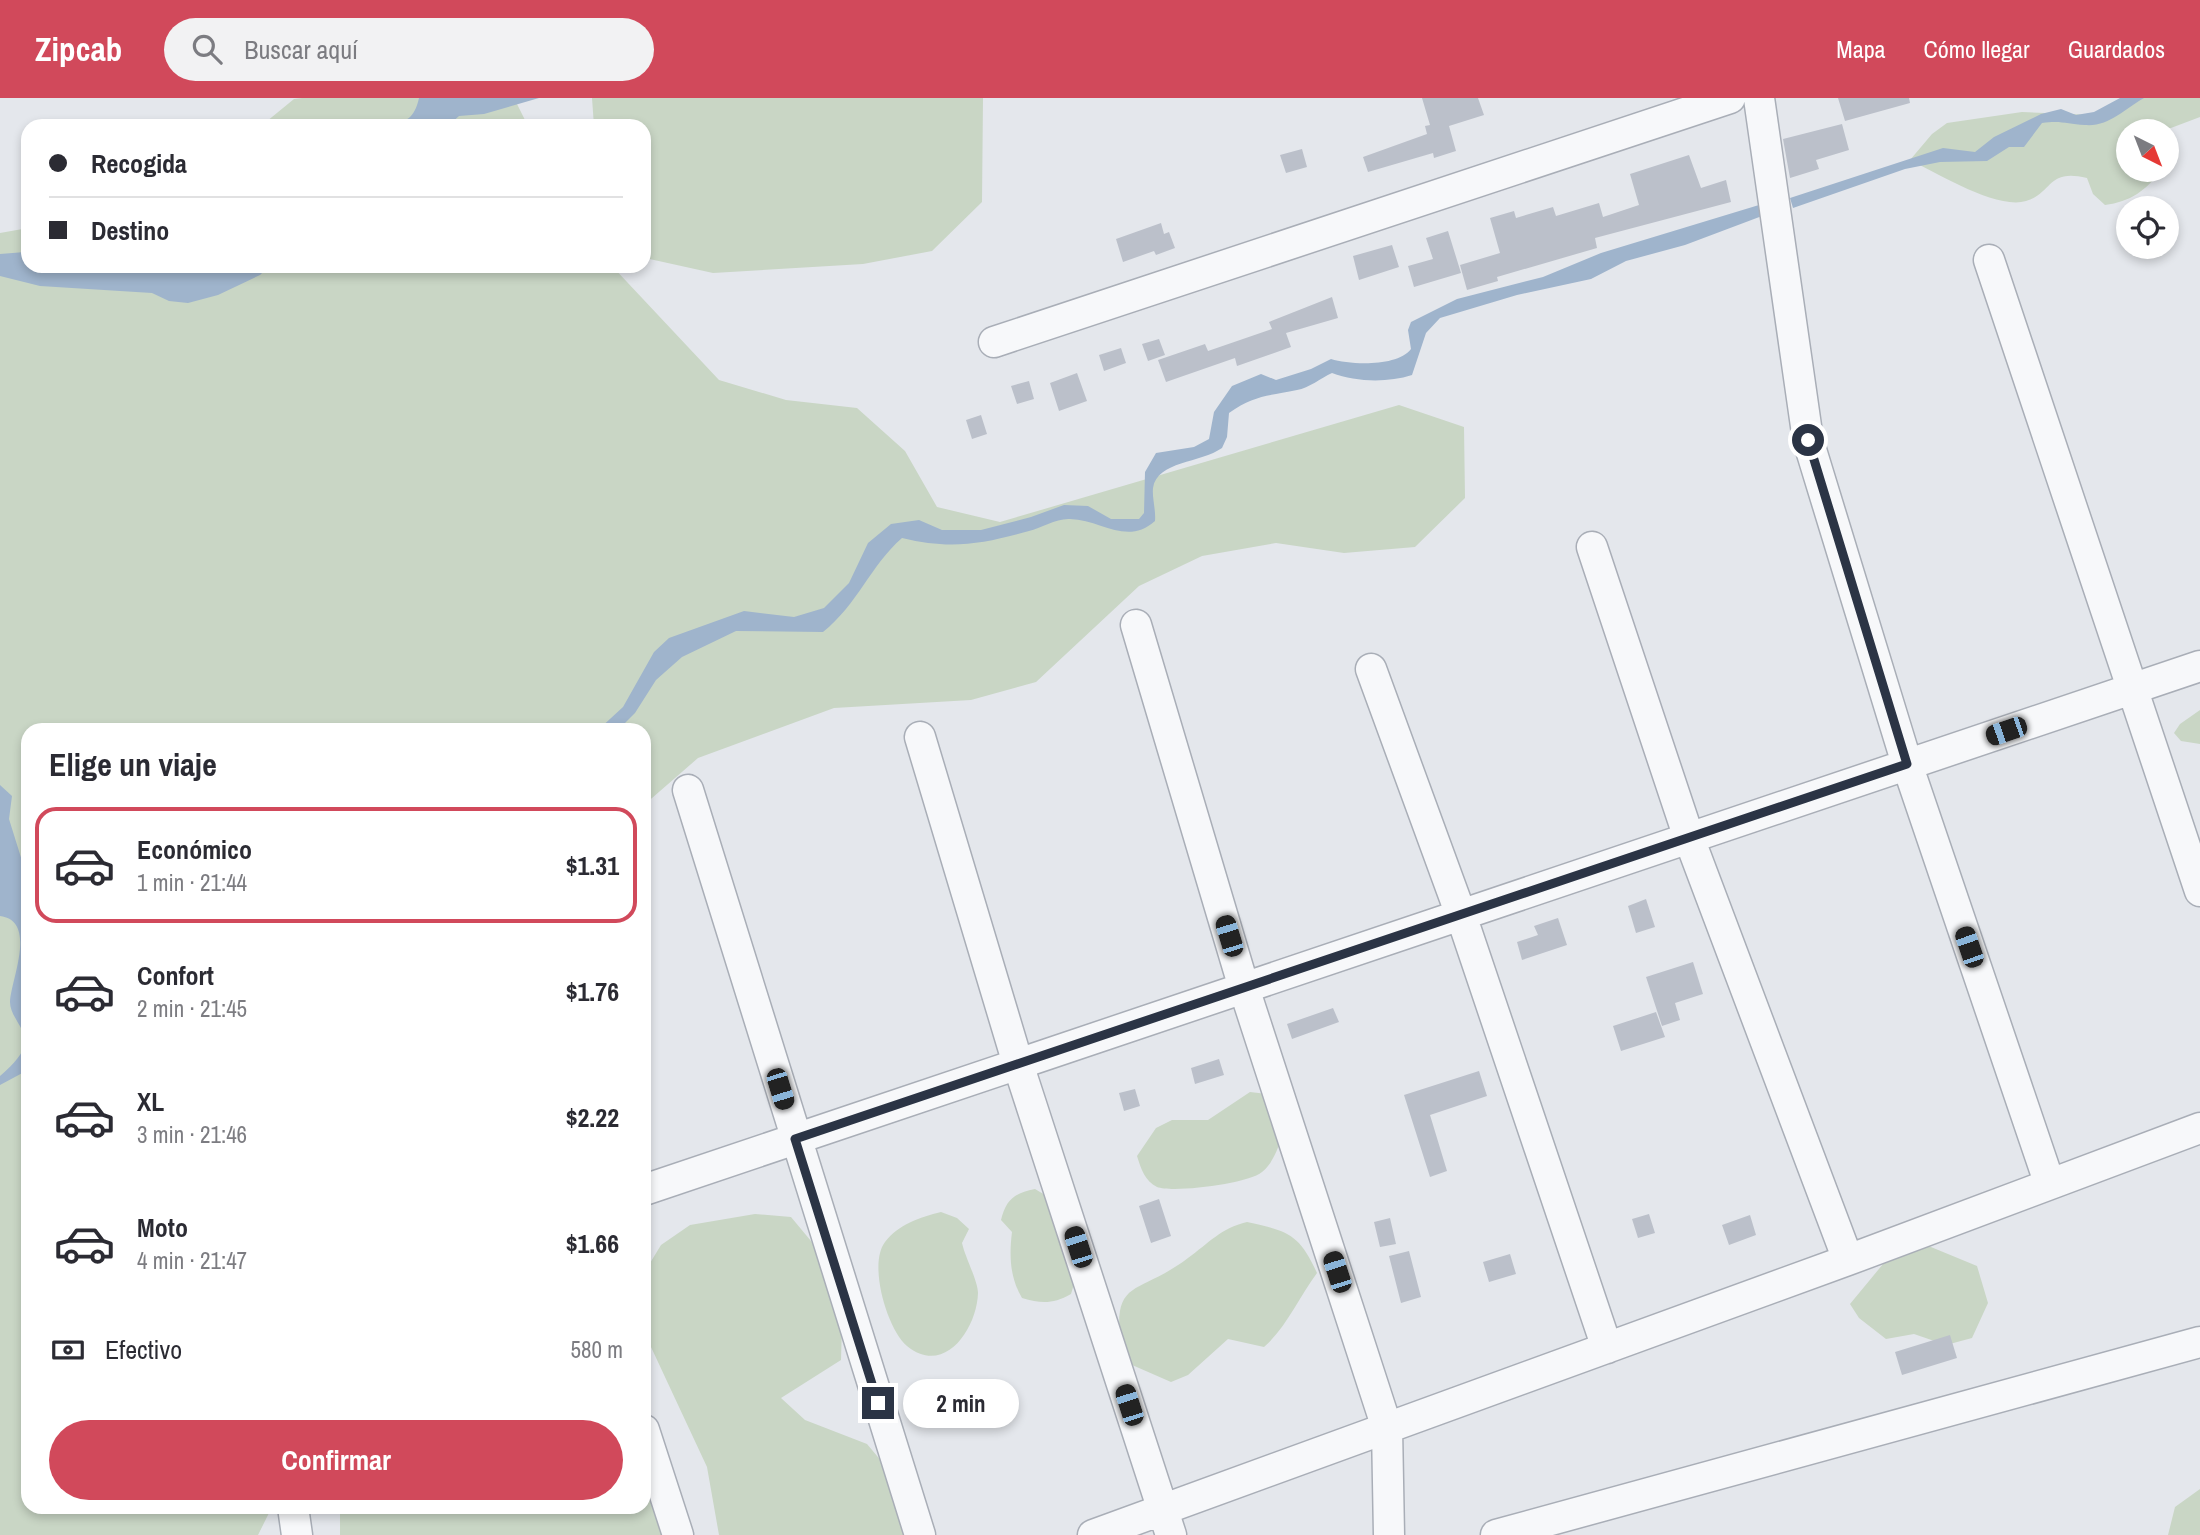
<!DOCTYPE html>
<html lang="es">
<meta charset="utf-8">
<style>
:root{--surface:#fff;--page:#f2f2f3;--text:#2b2b33;--muted:#7c7c81;--line:#e1e1e2;--accent:#d1495b}
body{margin:0;font-family:"Archivo Narrow",sans-serif;background:var(--page);color:var(--text);height:100vh;display:flex;flex-direction:column;font-size:26px;white-space:nowrap}
*{box-sizing:border-box;margin:0}
p{font-size:23px;color:var(--muted)}
.icon{flex:none;width:38px;height:38px;fill:none;stroke:currentColor;stroke-width:2;stroke-linecap:round;stroke-linejoin:round}
.map{position:relative;flex:1;overflow:hidden}
.sheet{position:absolute;left:21px;top:625px;width:630px;height:791px;display:flex;flex-direction:column;background:var(--surface);border-radius:21px;box-shadow:0 4px 10px #0003}
.sheet>*{flex:none}
.guide{position:absolute;left:21px;top:21px;width:630px;height:154px;border-radius:21px;box-shadow:0 4px 10px #0003;display:grid;align-content:center;height:154px;padding:0 28px;background:var(--surface)}
.needle{width:46px;rotate:138deg}
.controls{position:absolute;left:2116px;top:21px;display:grid;gap:14px}
.controls a{display:grid;place-items:center;width:63px;height:63px;border-radius:50%;background:var(--surface);box-shadow:0 4px 10px #0003;font-size:35px}
.end{position:absolute;width:32px;height:32px;margin:-16px;border:9px solid #2b3445;background:#fff;box-shadow:0 0 0 4px #fff}
.from{border-radius:50%}
.bubble{position:absolute;height:49px;border-radius:24px;background:var(--surface);box-shadow:0 4px 10px #0003;font-size:23px;font-weight:700;line-height:49px;text-align:center}
.car{position:absolute;width:21px;height:42px;margin:-21px -10px;border-radius:9px;box-shadow:0 0 5px 2px #0007;background:linear-gradient(#222 24%,#8ab4d8 0 40%,#222 0 76%,#8ab4d8 0 86%,#222 0)}
.guide b{display:flex;align-items:center;gap:24px;height:66px;font-size:26px}
.guide b+b{border-top:2px solid var(--line)}
.guide i{width:18px;height:18px;background:var(--text)}
ul{padding:0;list-style:none}
li{display:flex;align-items:center;gap:21px;height:116px;margin:0 14px 10px;padding:0 14px;border:4px solid transparent;border-radius:21px}
li div{flex:1}
li b{display:block;font-size:26px}
li em{font-style:normal;font-weight:700}
li.active{border-color:var(--accent)}
li>.icon{width:63px;height:63px;stroke-width:1.5}
h2{padding:0 28px;font-size:32px;line-height:84px}
.pay{display:flex;align-items:center;gap:18px;height:77px;padding:0 28px;font-size:26px}
.pay p{margin-inline-start:auto}
.action{display:flex;gap:14px;margin-top:auto;padding:14px 28px}
.action a{flex:1;height:80px;border-radius:42px;background:var(--accent);color:#fff;font-size:28px;font-weight:700;line-height:80px;text-align:center}
header{display:flex;align-items:center;gap:42px;box-sizing:border-box;height:98px;padding:0 35px;background:var(--accent);color:#fff}
header strong{font-size:33px}
nav{display:flex;gap:38px;margin-inline-start:auto;font-size:24px}
.search{width:490px;height:63px;background:var(--page);display:flex;align-items:center;gap:18px;box-sizing:border-box;padding:0 24px;border-radius:38px;color:var(--muted);font-size:26px}
.map>svg:first-child{display:block}
.green{fill:#c9d6c5}
.water{fill:#9fb4cc}
.building{fill:#bbc0ca}
.lines{fill:none;stroke-linecap:round;stroke-linejoin:round}
.minor-casing{stroke:#a9aeb7;stroke-width:33}
.minor{stroke:#f7f8fa;stroke-width:30}
.route{stroke:#2b3445;stroke-width:9}
</style>
<header>
<strong>Zipcab</strong>
<div class="search"><svg class="icon" aria-label="search" viewBox="0 0 24 24"><circle cx="10" cy="10" r="6"/><path d="M15 15l6 6"/></svg>Buscar aquí</div>
<nav><a>Mapa</a><a>Cómo llegar</a><a>Guardados</a></nav>
</header>
<div class="map">
<svg width="2200" height="1437" viewBox="0 0 2200 1437">
<rect width="100%" height="100%" fill="#e4e7ec"/>
<path class="green" d="M 302,0 L 514,0 L 528,28 L 261,28 L 294,1 Z
M 592,0 L 983,0 L 982,104 L 932,153 L 863,166 L 713,175 L 645,160 L 644,28 L 594,28 Z
M 2135,0 L 2200,0 L 2200,19 L 2163,33 L 2128,33 L 2128,72 L 2161,72 C 2147,92 2130,104 2105,107 L 2093,96 L 2087,80 C 2047,70 2053,95 2026,103 C 1997,112 1937,75 1910,62 L 1932,36 L 1947,25 L 2022,14 L 2096,17 Z
M 28,130 L 28,168 L 612,168 L 719,282 L 786,302 L 857,310 L 905,353 L 937,409 L 1000,424 L 1399,307 L 1464,329 L 1465,400 L 1415,449 L 1344,455 L 1276,445 L 1202,458 L 1139,488 L 1036,584 L 971,602 L 834,610 L 698,660 L 644,707 L 644,632 L 28,632 L 28,1409 L 272,1409 L 258,1437 L 0,1437 L 0,135 Z
M 2200,612 L 2200,646 L 2181,643 L 2174,635 L 2180,626 Z
M 1250,994 L 1267,996 L 1284,1031 C 1279,1047 1275,1063 1262,1074 C 1248,1086 1173,1095 1157,1089 C 1145,1083 1141,1071 1137,1058 L 1156,1030 L 1172,1022 L 1208,1022 Z
M 1035,1091 L 1050,1100 L 1082,1160 L 1071,1196 C 1053,1206 1042,1206 1022,1200 C 1010,1180 1009,1158 1012,1134 L 1001,1122 C 1006,1102 1014,1095 1035,1091 Z
M 941,1114 L 957,1120 L 969,1131 L 962,1145 C 965,1159 978,1183 978,1195 C 977,1230 945,1279 907,1248 C 887,1231 868,1166 885,1144 C 898,1127 920,1119 941,1114 Z
M 755,1116 L 791,1119 L 811,1143 L 843,1194 L 841,1262 L 781,1300 L 805,1322 L 867,1346 L 893,1377 L 914,1437 L 719,1437 L 707,1369 L 644,1234 L 644,1175 L 661,1147 L 690,1127 Z
M 1247,1124 C 1287,1133 1299,1135 1317,1175 C 1299,1199 1286,1230 1264,1249 L 1228,1241 L 1188,1277 L 1171,1284 L 1123,1263 C 1109,1176 1134,1201 1188,1160 C 1209,1145 1221,1130 1247,1124 Z
M 1914,1142 L 1977,1168 L 1988,1205 L 1972,1240 L 1946,1247 L 1914,1236 L 1886,1241 L 1859,1220 L 1850,1206 L 1888,1160 Z
M 644,1369 L 666,1437 L 340,1437 L 340,1409 L 644,1409 Z
M 2200,1391 L 2200,1437 L 2168,1437 L 2175,1409 Z"/>
<path class="water" d="M 419,0 L 539,0 L 484,16 L 459,18 L 448,28 L 359,28 C 383,14 410,41 419,0 Z
M 2120,0 L 2144,0 C 2124,11 2109,29 2085,27 C 2067,26 2061,22 2042,25 L 2024,49 L 2009,49 L 1987,63 L 1940,64 L 1905,71 L 1793,110 L 1790,100 L 1943,50 L 1975,54 L 1994,39 L 2041,16 L 2061,11 L 2076,17 L 2094,14 Z
M 1759,107 L 1762,118 L 1685,147 L 1626,163 L 1591,181 L 1517,197 L 1440,220 L 1426,235 L 1412,277 C 1387,285 1356,284 1332,275 C 1321,280 1309,290 1297,292 C 1268,298 1254,297 1229,315 L 1227,339 L 1222,350 C 1201,365 1157,363 1153,390 C 1152,400 1156,412 1155,423 C 1127,448 1102,422 1070,421 C 1057,420 1041,430 1029,433 C 982,446 951,452 902,440 C 870,468 858,506 823,534 L 736,533 L 682,559 L 656,582 L 635,615 L 618,632 L 598,632 L 623,609 L 654,554 L 669,540 L 744,513 L 794,519 L 824,510 L 849,485 L 868,445 L 891,426 L 919,422 L 942,432 L 981,432 L 1031,419 L 1064,407 L 1088,408 L 1111,421 L 1139,421 L 1144,415 L 1145,374 L 1156,355 L 1194,349 L 1209,341 L 1214,314 L 1232,288 L 1261,276 L 1276,282 L 1311,271 L 1331,261 C 1351,267 1397,269 1411,251 L 1408,232 L 1411,224 L 1457,201 L 1543,179 L 1601,155 Z
M 25,154 L 28,154 L 28,168 L 65,168 L 101,175 L 269,168 L 260,177 L 218,197 L 188,205 L 169,203 L 152,195 L 40,188 L 0,178 L 0,156 Z
M 0,687 L 12,698 L 9,721 L 28,782 L 28,972 L 0,987 L 0,978 C 8,971 21,959 24,949 C 29,932 10,920 10,904 C 11,881 38,823 0,818 Z"/>
<path class="building" d="M 1422,0 L 1478,0 L 1484,17 L 1449,28 L 1456,53 L 1434,60 L 1433,55 L 1368,74 L 1363,59 L 1427,36 L 1425,28 L 1430,27 Z
M 1838,0 L 1909,0 L 1910,5 L 1845,23 Z
M 1842,26 L 1849,52 L 1816,62 L 1819,71 L 1790,80 L 1783,41 Z
M 1302,51 L 1307,69 L 1286,75 L 1280,57 Z
M 1689,57 L 1701,90 L 1726,82 L 1731,104 L 1595,140 L 1597,150 L 1497,179 L 1498,183 L 1467,192 L 1460,167 L 1500,155 L 1490,120 L 1514,113 L 1516,120 L 1553,109 L 1556,118 L 1599,105 L 1603,119 L 1639,107 L 1630,76 Z
M 1161,125 L 1164,136 L 1169,134 L 1175,150 L 1156,157 L 1154,153 L 1123,164 L 1116,141 Z
M 1448,133 L 1461,175 L 1414,189 L 1408,168 L 1433,161 L 1426,140 Z
M 1392,147 L 1399,169 L 1359,182 L 1353,158 Z
M 1332,199 L 1338,220 L 1286,235 L 1291,249 L 1237,268 L 1235,260 L 1166,284 L 1158,262 L 1205,246 L 1208,253 L 1272,231 L 1269,224 Z
M 1159,241 L 1165,257 L 1148,263 L 1142,246 Z
M 1121,250 L 1126,265 L 1104,273 L 1099,257 Z
M 1077,275 L 1087,303 L 1059,313 L 1050,285 Z
M 1029,283 L 1034,301 L 1017,306 L 1011,288 Z
M 981,317 L 987,336 L 972,341 L 966,322 Z
M 1646,801 L 1655,829 L 1636,835 L 1628,808 Z
M 1558,820 L 1567,847 L 1522,862 L 1517,844 L 1538,837 L 1534,828 Z
M 1693,864 L 1703,896 L 1675,905 L 1680,922 L 1662,928 L 1646,879 Z
M 1333,910 L 1339,924 L 1292,941 L 1287,926 Z
M 1656,914 L 1665,939 L 1621,953 L 1613,928 Z
M 1219,961 L 1224,977 L 1195,986 L 1191,970 Z
M 1479,973 L 1487,998 L 1430,1017 L 1447,1073 L 1430,1079 L 1404,997 Z
M 1135,991 L 1140,1008 L 1124,1013 L 1119,995 Z
M 1159,1101 L 1171,1138 L 1151,1145 L 1139,1108 Z
M 1649,1116 L 1655,1135 L 1638,1140 L 1632,1121 Z
M 1750,1117 L 1756,1137 L 1729,1147 L 1722,1127 Z
M 1390,1120 L 1396,1146 L 1380,1149 L 1374,1124 Z
M 1409,1153 L 1421,1199 L 1401,1205 L 1389,1158 Z
M 1510,1156 L 1516,1176 L 1489,1184 L 1483,1164 Z
M 1950,1237 L 1957,1260 L 1902,1277 L 1895,1254 Z"/>
<g class="lines">
<g class="minor-casing">
<path id="minor" d="M 1759,0 L 1808,342 L 1907,666 L 2049,1084
M 1989,162 L 2200,793
M 994,244 L 1730,0
M 1592,449 L 1689,740 L 1848,1162
M 1136,527 L 1244,890 L 1387,1330 L 1389,1437
M 1371,571 L 1461,817 L 1607,1250
M 920,639 L 1018,966 L 1171,1437
M 688,692 L 920,1437
M 644,1092 L 2200,568
M 644,1332 L 678,1437
M 293,1409 L 297,1437
M 1093,1437 L 1848,1162 L 2200,1030
M 1496,1437 L 2200,1244"/>
</g>
<use href="#minor" class="minor"/>
</g>
<g class="lines">
<path class="route" d="M 878,1305 L 795,1041 L 1907,666 L 1808,342"/>
</g>
</svg>
<div class="controls">
<a><svg class="needle" viewBox="-14 -14 28 28"><path d="M0-13l5 13h-10z" fill="#e53935"/><path d="M0 13l5-13h-10z" fill="#7c7c81"/></svg></a>
<a><svg class="icon" aria-label="locate" viewBox="0 0 24 24"><circle cx="12" cy="12" r="6"/><path d="M12 2v4M12 18v4M2 12h4M18 12h4"/></svg></a>
</div>
<i class="end from" style="left:1808px;top:342px"></i>
<i class="end" style="left:878px;top:1305px"></i>
<div class="bubble" style="left:903px;top:1281px;width:116px">2 min</div>
<i class="car" style="left:2006px;top:633px;rotate:251deg"></i>
<i class="car" style="left:1229px;top:838px;rotate:343deg"></i>
<i class="car" style="left:1969px;top:849px;rotate:341deg"></i>
<i class="car" style="left:780px;top:991px;rotate:163deg"></i>
<i class="car" style="left:1078px;top:1149px;rotate:342deg"></i>
<i class="car" style="left:1337px;top:1174px;rotate:342deg"></i>
<i class="car" style="left:1129px;top:1307px;rotate:342deg"></i>
<div class="guide">
<b><i class="from"></i>Recogida</b>
<b><i></i>Destino</b>
</div>
<section class="sheet">
<h2>Elige un viaje</h2>
<ul>
<li class="active"><svg class="icon" aria-label="car" viewBox="0 0 24 24"><path d="M5 17H2v-5l4-1 3-4h7l3 4 3 1v5h-3M9 17h6M6 11h13"/><circle cx="7" cy="17" r="2"/><circle cx="17" cy="17" r="2"/></svg><div><b>Económico</b><p>1 min · 21:44</p></div><em>$1.31</em></li>
<li><svg class="icon" aria-label="car" viewBox="0 0 24 24"><path d="M5 17H2v-5l4-1 3-4h7l3 4 3 1v5h-3M9 17h6M6 11h13"/><circle cx="7" cy="17" r="2"/><circle cx="17" cy="17" r="2"/></svg><div><b>Confort</b><p>2 min · 21:45</p></div><em>$1.76</em></li>
<li><svg class="icon" aria-label="car" viewBox="0 0 24 24"><path d="M5 17H2v-5l4-1 3-4h7l3 4 3 1v5h-3M9 17h6M6 11h13"/><circle cx="7" cy="17" r="2"/><circle cx="17" cy="17" r="2"/></svg><div><b>XL</b><p>3 min · 21:46</p></div><em>$2.22</em></li>
<li><svg class="icon" aria-label="car" viewBox="0 0 24 24"><path d="M5 17H2v-5l4-1 3-4h7l3 4 3 1v5h-3M9 17h6M6 11h13"/><circle cx="7" cy="17" r="2"/><circle cx="17" cy="17" r="2"/></svg><div><b>Moto</b><p>4 min · 21:47</p></div><em>$1.66</em></li>
</ul>
<div class="pay"><svg class="icon" aria-label="cash" viewBox="0 0 24 24"><path d="M3 7h18v10H3z"/><circle cx="12" cy="12" r="2"/></svg>Efectivo<p>580 m</p></div>
<div class="action"><a>Confirmar</a></div>
</section>
</div>
